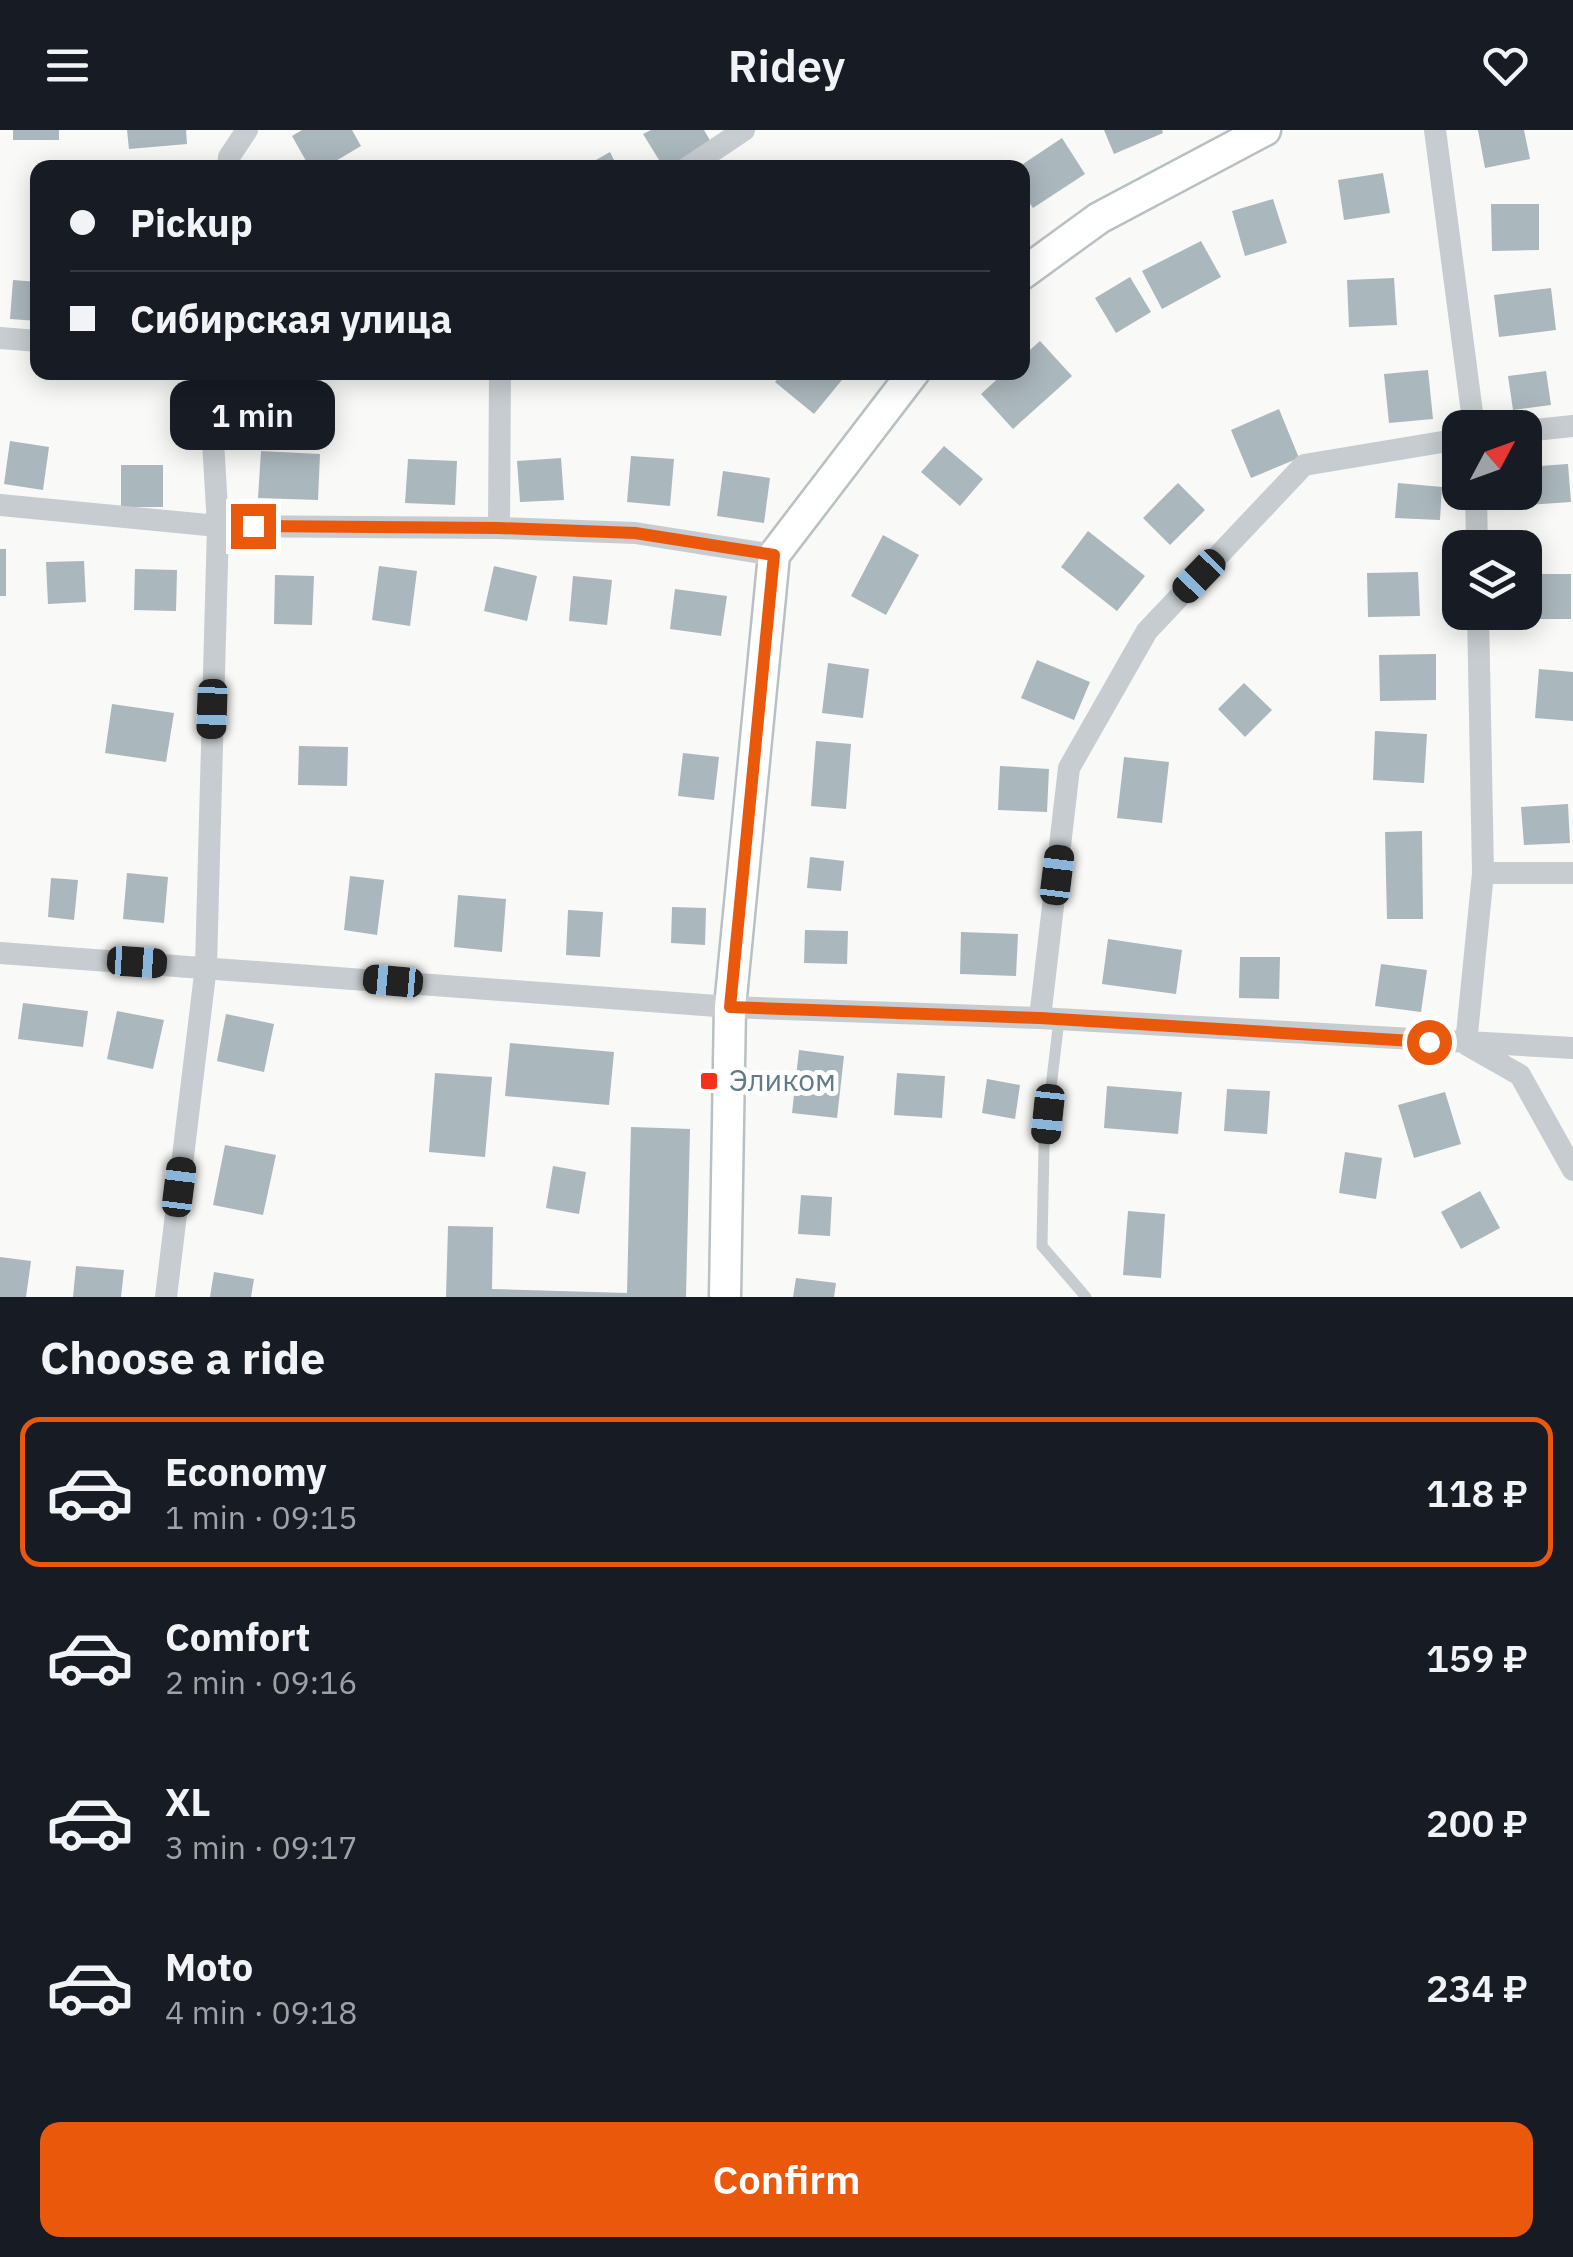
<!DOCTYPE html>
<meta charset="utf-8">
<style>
:root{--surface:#171b24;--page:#20242c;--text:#f1f3f6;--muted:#9ea1a6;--line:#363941;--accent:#ea580c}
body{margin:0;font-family:"IBM Plex Sans",sans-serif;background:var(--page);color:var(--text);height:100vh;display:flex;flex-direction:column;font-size:38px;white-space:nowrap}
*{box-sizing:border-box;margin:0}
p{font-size:32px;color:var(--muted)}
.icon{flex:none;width:55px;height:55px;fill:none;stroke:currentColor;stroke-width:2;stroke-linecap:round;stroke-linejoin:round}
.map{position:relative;height:1167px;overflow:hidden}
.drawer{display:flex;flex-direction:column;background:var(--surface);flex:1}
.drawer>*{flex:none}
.guide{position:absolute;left:30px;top:30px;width:1000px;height:220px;border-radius:20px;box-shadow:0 5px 25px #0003;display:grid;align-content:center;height:220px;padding:0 40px;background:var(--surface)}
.needle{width:65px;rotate:49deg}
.buttons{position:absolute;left:1442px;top:280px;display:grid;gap:20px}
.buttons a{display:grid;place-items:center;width:100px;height:100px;border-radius:20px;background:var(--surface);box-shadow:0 5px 25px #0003;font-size:50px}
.end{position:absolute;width:45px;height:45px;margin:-22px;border:12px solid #ea580c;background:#fff;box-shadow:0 0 0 5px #fff}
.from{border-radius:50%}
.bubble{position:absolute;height:70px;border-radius:20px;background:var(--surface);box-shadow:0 5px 25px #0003;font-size:32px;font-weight:600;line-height:70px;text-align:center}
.car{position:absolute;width:30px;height:60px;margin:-30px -15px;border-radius:12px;box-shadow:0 0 8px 2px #0007;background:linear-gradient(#222 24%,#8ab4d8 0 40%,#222 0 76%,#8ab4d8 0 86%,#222 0)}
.guide b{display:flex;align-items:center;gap:35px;height:95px;font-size:38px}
.guide b+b{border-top:2px solid var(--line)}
.guide i{width:25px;height:25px;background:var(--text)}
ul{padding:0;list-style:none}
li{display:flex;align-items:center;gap:30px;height:150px;margin:0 20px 15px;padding:0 20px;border:5px solid transparent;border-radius:20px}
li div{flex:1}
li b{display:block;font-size:38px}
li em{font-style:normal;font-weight:600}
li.on{border-color:var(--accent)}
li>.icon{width:90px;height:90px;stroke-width:1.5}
h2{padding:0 40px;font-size:45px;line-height:120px}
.action{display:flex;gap:20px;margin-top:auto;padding:20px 40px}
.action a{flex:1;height:115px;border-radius:20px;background:var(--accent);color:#fff;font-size:40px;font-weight:600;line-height:115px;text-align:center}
header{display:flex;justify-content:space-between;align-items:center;height:130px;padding:0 40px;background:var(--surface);font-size:45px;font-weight:600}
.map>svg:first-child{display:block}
.building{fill:#aab7bc}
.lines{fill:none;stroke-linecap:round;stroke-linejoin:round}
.secondary-casing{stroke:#b8c0c4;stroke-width:35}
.lane{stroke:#c6cccf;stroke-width:11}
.street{stroke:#c6cccf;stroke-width:22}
.secondary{stroke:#fff;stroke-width:30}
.route{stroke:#ea580c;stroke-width:12}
.poi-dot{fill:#f4311c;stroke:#fff;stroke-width:4}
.labels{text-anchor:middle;stroke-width:10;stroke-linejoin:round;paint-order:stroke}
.poi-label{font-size:30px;fill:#617a85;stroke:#fff;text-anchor:start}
</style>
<header><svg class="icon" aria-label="menu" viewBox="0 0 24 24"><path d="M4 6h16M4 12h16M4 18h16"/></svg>Ridey<svg class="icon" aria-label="heart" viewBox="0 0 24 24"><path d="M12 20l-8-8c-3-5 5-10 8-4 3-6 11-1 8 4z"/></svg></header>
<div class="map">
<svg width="1573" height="1167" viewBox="0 0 1573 1167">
<rect width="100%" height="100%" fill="#f9f9f7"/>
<path class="building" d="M 13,0 L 59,0 L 59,10 L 13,10 Z
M 127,0 L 186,0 L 187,14 L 129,19 Z
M 302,0 L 352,0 L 361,16 L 324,38 L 310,38 L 292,6 Z
M 651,0 L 704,0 L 711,12 L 670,38 L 664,38 L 643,4 Z
M 1104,0 L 1162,0 L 1163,3 L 1114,24 Z
M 1478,0 L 1524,0 L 1530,29 L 1485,38 Z
M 1062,8 L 1085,44 L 1033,78 L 1022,62 L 1022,38 L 1017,38 Z
M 610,22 L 618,38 L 582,38 Z
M 1383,43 L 1390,83 L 1344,90 L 1338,50 Z
M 1273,69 L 1287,113 L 1245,126 L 1232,81 Z
M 1491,74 L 1539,74 L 1539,120 L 1492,121 Z
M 1201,111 L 1221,147 L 1162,179 L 1142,141 Z
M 1130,147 L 1151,182 L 1116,203 L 1095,168 Z
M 1394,148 L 1397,195 L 1349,197 L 1347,150 Z
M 13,150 L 38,152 L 38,191 L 10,189 Z
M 1551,158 L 1556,200 L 1499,207 L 1494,165 Z
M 1040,211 L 1072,246 L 1013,299 L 981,264 L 1005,242 L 1022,242 L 1022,227 Z
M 1428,240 L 1433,289 L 1389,293 L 1384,244 Z
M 1546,241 L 1551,275 L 1513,280 L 1508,246 Z
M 270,242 L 323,242 L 318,270 L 267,262 Z
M 448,242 L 478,242 L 477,248 L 448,245 Z
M 783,242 L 843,242 L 846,245 L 814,284 L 775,252 Z
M 1279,279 L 1299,328 L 1251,348 L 1231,300 Z
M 10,311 L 49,317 L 43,360 L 4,354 Z
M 944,316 L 983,349 L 960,376 L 921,342 Z
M 261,321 L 320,324 L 318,370 L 258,368 Z
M 631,326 L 674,329 L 670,376 L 627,372 Z
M 561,328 L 564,370 L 520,372 L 517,331 Z
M 408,329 L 457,331 L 455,375 L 405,373 Z
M 1568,334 L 1571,372 L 1513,376 L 1512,362 L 1525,362 L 1525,337 Z
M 121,335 L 163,335 L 163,377 L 121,377 Z
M 723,341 L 770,348 L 764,393 L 717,386 Z
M 1178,353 L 1205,380 L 1170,415 L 1143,388 Z
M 1398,353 L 1442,357 L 1440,390 L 1395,388 Z
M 1088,401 L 1145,446 L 1117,481 L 1061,437 Z
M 883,405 L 919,425 L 886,485 L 851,466 Z
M 0,419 L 6,419 L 6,466 L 0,466 Z
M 84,431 L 86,472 L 48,474 L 46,432 Z
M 379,436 L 417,441 L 410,496 L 372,490 Z
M 494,436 L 537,446 L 527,491 L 484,481 Z
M 135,439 L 177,440 L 176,481 L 134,480 Z
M 1418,442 L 1420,486 L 1368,487 L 1367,443 Z
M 1525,444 L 1571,444 L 1571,489 L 1520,489 L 1520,482 L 1525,482 Z
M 275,445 L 314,446 L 312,495 L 274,494 Z
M 573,446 L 612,450 L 607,495 L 569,491 Z
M 675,459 L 727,466 L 721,506 L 670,499 Z
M 1436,524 L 1436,570 L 1380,571 L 1379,525 Z
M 1037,530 L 1090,552 L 1074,590 L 1021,568 Z
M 828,533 L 869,539 L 863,588 L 822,583 Z
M 1539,539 L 1573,542 L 1573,591 L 1535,588 Z
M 1244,553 L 1272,580 L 1245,607 L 1218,579 Z
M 112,574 L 174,583 L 166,632 L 105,623 Z
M 1375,601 L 1427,604 L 1424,653 L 1373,650 Z
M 816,611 L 851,614 L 846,679 L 811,676 Z
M 299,616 L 348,617 L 347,656 L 298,655 Z
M 683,623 L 719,627 L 714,670 L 678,666 Z
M 1124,627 L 1169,632 L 1162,693 L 1117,688 Z
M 1000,636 L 1049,639 L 1047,682 L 998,680 Z
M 1568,674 L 1570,713 L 1524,715 L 1521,677 Z
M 1422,701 L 1423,789 L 1387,789 L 1385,702 Z
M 810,727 L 844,731 L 841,761 L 807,758 Z
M 127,743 L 168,747 L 164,793 L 123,789 Z
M 350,746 L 384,750 L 377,805 L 344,800 Z
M 51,748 L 78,750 L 74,790 L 48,787 Z
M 458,765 L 506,769 L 502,822 L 454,817 Z
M 672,777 L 706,778 L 705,815 L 671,813 Z
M 568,780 L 603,782 L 600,827 L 566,825 Z
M 805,800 L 848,801 L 847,834 L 804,833 Z
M 961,802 L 1018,804 L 1016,846 L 960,844 Z
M 1108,809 L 1182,820 L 1176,864 L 1102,854 Z
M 1240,827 L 1280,827 L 1279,869 L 1239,868 Z
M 1381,834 L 1427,840 L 1421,882 L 1375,876 Z
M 23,873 L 88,881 L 83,917 L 18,909 Z
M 117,881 L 164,890 L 153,939 L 107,929 Z
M 226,884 L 274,894 L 264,942 L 217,931 Z
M 510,913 L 614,922 L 609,975 L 505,966 Z
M 799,920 L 844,926 L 837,988 L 792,983 Z
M 435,943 L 492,947 L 485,1027 L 429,1022 Z
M 897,943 L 945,946 L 942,988 L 894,985 Z
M 987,949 L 1020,955 L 1015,989 L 982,983 Z
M 1107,956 L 1182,962 L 1178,1004 L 1104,998 Z
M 1227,959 L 1270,961 L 1267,1004 L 1224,1001 Z
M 1445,962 L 1461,1014 L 1414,1028 L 1398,975 Z
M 631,997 L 690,999 L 686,1167 L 446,1167 L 448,1096 L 493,1097 L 492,1159 L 627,1163 Z
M 225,1015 L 276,1025 L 263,1085 L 213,1075 Z
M 1345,1022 L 1382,1028 L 1376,1069 L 1339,1063 Z
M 553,1036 L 586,1042 L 579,1084 L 546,1078 Z
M 1480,1061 L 1500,1098 L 1461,1119 L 1441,1082 Z
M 801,1065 L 832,1067 L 830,1106 L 798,1104 Z
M 1128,1081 L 1165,1084 L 1161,1148 L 1123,1145 Z
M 0,1127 L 31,1131 L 26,1167 L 0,1167 Z
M 76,1136 L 124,1140 L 121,1167 L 73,1167 Z
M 214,1142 L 254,1149 L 251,1167 L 210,1167 Z
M 796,1148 L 836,1153 L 834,1167 L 793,1167 Z"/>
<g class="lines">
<g class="secondary-casing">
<path id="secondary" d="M 1022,144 L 1099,88 L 1265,0
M 725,1167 L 730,877 L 774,425 L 914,242"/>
</g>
<path class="lane" d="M 1059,890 L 1044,1016 L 1042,1116 L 1086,1167"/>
<path class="street" d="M 1435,0 L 1474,298
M 228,38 L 229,27 L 247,0
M 687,38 L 744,0
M 0,208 L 38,211
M 500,242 L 499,398 L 635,403 L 774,425
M 1525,301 L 1573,296
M 1476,362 L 1477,418
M 0,375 L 218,396 L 499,398
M 1483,743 L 1573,743
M 0,823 L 730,877 L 1040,888 L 1573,918
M 1040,888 L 1069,638 L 1147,501 L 1304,335 L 1460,309
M 1466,914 L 1483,743 L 1478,482
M 1469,916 L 1520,945 L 1573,1040
M 166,1167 L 206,836 L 218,396 L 209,242"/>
<use href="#secondary" class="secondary"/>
</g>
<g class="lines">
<path class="route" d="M 253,396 L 499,398 L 635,403 L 774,425 L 730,877 L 1040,888 L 1429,912"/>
</g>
<rect class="poi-dot" x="699" y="941" width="20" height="20" rx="5"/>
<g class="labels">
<g class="poi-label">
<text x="729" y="961">Эликом</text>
</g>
</g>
</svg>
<div class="buttons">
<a><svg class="needle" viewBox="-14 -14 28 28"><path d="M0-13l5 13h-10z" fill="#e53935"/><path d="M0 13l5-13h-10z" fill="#9ea1a6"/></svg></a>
<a><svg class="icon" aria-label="layers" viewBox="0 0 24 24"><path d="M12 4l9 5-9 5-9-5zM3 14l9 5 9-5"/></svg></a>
</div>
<i class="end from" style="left:1429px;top:912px"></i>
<i class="end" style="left:253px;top:396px"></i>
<div class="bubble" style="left:170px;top:250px;width:165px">1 min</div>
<i class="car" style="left:1199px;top:446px;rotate:224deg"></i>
<i class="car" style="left:212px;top:579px;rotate:182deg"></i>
<i class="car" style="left:1057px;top:745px;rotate:7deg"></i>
<i class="car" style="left:137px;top:832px;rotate:94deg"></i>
<i class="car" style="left:393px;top:851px;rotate:275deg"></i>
<i class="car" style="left:1048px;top:984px;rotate:186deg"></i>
<i class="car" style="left:179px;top:1057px;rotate:7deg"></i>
<div class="guide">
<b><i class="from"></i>Pickup</b>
<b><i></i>Сибирская улица</b>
</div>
</div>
<section class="drawer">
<h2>Choose a ride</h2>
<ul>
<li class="on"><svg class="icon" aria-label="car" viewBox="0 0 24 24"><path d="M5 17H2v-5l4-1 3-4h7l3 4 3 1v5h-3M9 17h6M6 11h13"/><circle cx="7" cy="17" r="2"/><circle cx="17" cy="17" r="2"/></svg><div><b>Economy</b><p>1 min · 09:15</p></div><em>118 ₽</em></li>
<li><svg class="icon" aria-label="car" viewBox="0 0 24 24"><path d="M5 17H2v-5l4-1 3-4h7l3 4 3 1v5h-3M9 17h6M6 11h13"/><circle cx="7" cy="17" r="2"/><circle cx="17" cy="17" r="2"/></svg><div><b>Comfort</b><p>2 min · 09:16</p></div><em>159 ₽</em></li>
<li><svg class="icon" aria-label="car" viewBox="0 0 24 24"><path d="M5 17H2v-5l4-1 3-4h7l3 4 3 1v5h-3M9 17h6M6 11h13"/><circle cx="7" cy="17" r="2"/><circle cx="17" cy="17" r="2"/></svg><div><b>XL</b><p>3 min · 09:17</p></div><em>200 ₽</em></li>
<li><svg class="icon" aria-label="car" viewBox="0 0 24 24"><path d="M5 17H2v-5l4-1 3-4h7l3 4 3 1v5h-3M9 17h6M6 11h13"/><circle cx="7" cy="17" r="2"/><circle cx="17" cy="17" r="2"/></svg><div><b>Moto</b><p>4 min · 09:18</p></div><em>234 ₽</em></li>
</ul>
<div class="action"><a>Confirm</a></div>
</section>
